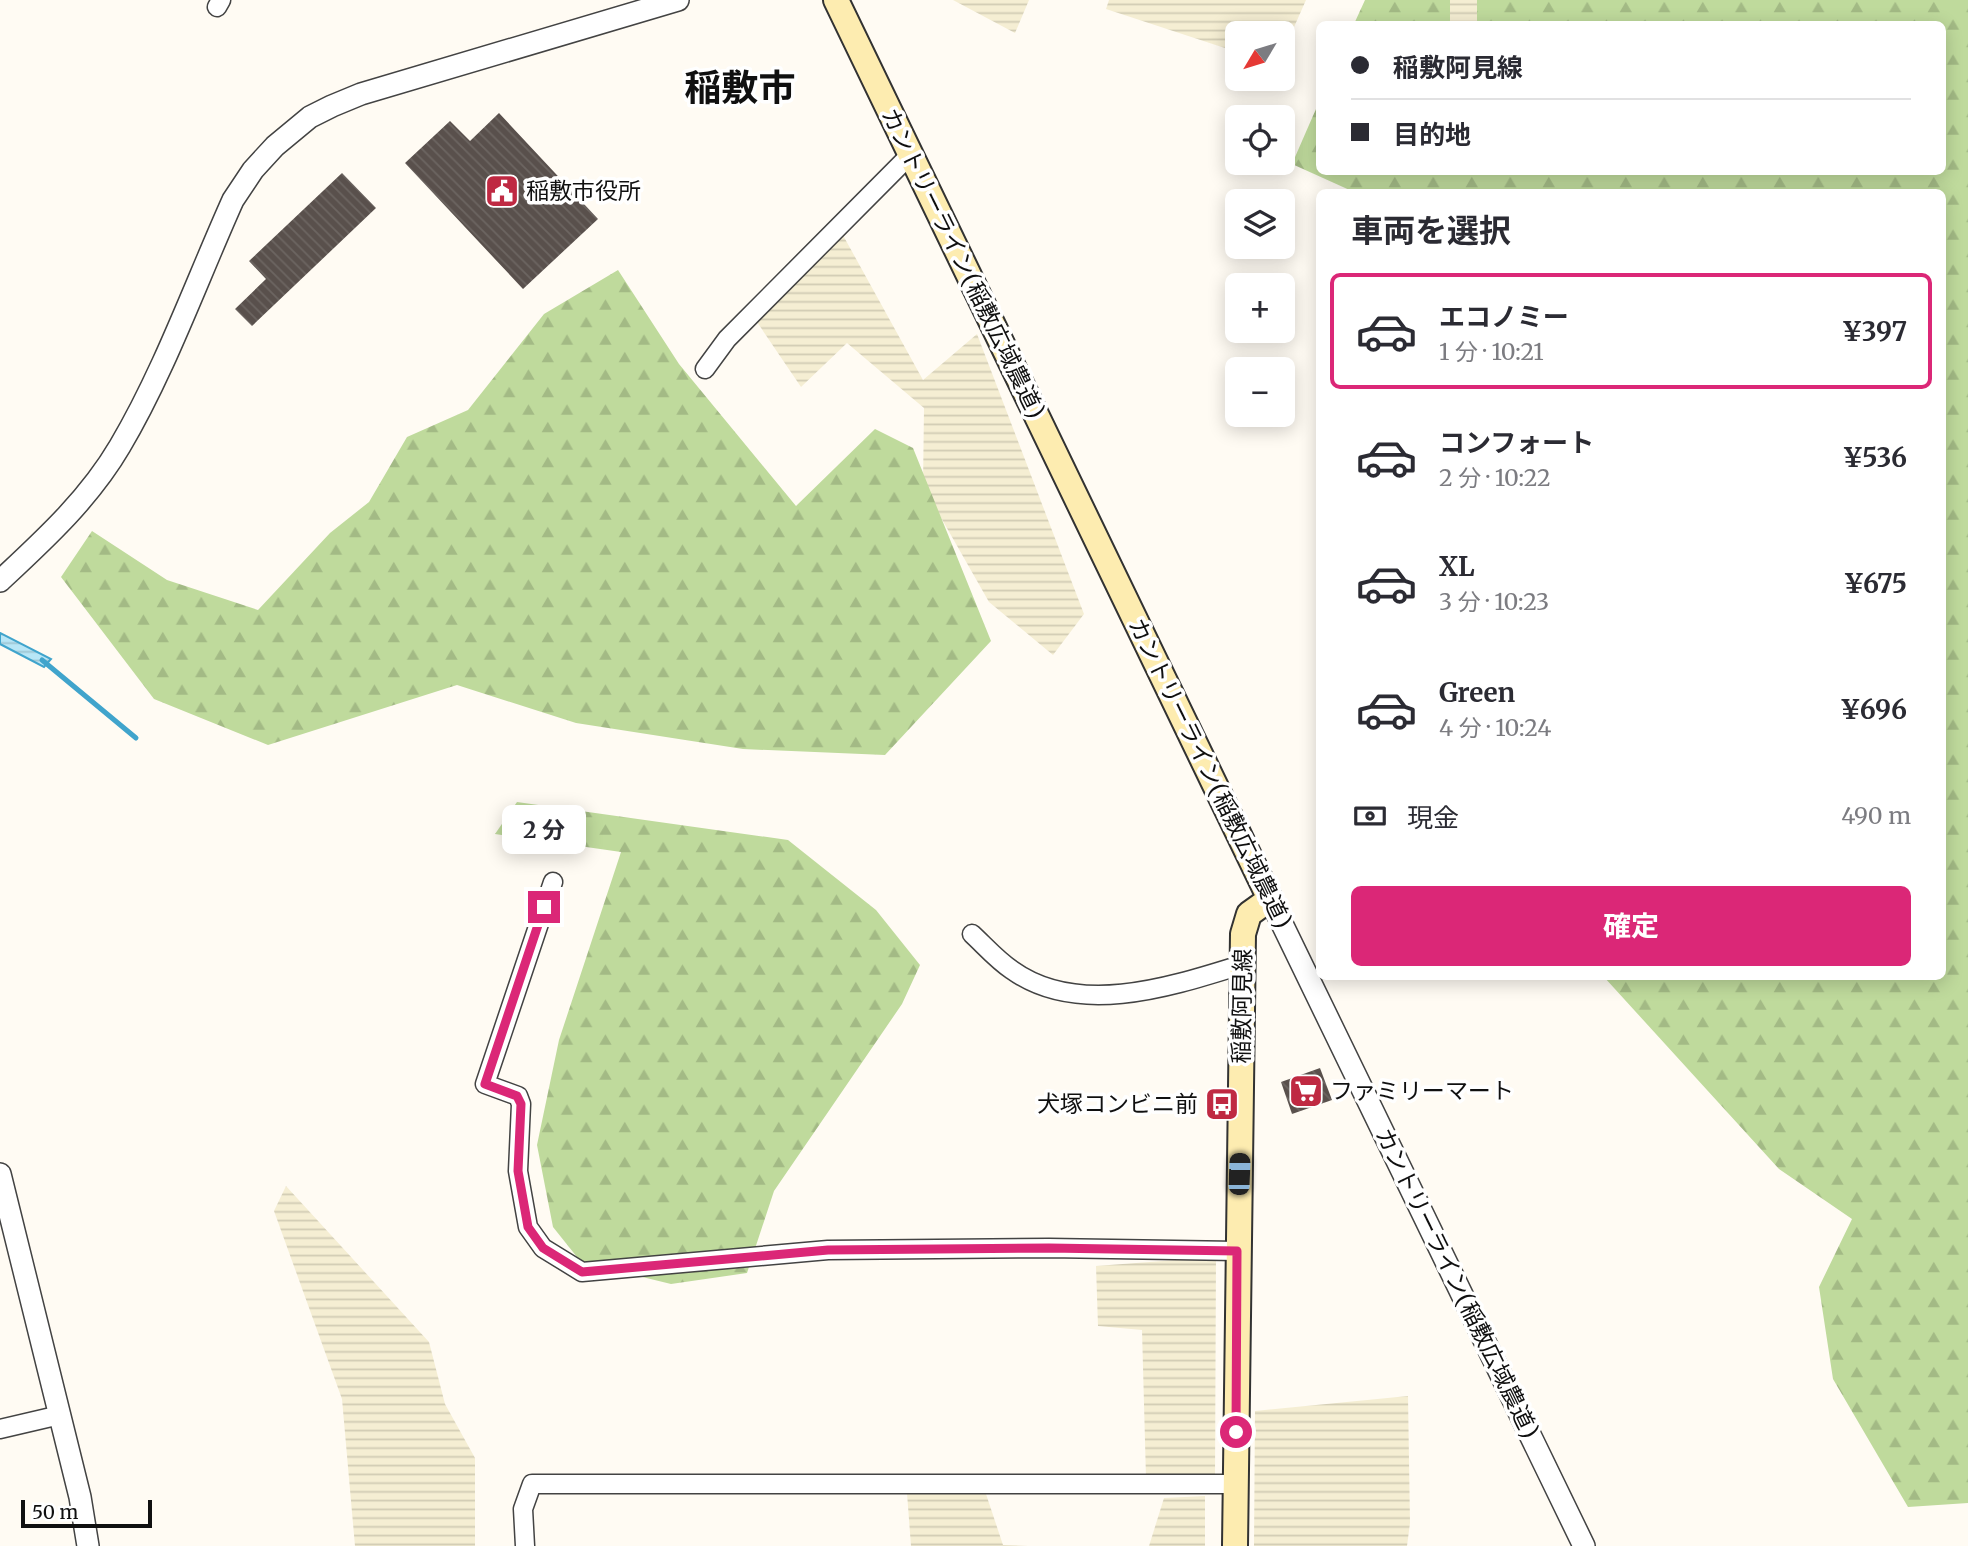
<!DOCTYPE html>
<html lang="ja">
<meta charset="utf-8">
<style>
:root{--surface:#fff;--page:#f2f2f3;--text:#2b2b33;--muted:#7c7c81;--line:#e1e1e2;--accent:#db2777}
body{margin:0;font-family:Merriweather,"Noto Sans JP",serif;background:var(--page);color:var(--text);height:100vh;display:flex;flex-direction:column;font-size:26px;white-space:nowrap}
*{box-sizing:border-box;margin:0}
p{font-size:23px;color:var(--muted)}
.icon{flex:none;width:38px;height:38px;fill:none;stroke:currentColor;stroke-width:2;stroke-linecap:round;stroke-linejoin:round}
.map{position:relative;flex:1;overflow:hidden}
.drawer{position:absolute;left:1316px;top:189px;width:630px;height:791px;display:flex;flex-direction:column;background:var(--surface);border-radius:10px;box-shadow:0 4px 18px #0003}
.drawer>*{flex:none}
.guide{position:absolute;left:1316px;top:21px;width:630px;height:154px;border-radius:10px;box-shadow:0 4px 18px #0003;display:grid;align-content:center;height:154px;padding:0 35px;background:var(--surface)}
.needle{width:46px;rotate:232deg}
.controls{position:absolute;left:1225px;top:21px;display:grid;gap:14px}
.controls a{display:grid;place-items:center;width:70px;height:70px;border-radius:10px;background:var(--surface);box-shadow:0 4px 18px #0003;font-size:35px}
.scale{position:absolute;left:21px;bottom:18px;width:131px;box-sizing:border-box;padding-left:7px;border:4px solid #101010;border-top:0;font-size:19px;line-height:24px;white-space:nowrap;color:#101010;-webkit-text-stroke:5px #fff;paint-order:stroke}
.end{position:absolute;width:32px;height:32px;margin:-16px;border:9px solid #db2777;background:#fff;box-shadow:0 0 0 4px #fff}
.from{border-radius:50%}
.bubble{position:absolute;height:49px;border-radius:10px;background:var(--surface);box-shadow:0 4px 18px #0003;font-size:23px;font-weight:700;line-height:49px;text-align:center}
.car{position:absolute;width:21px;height:42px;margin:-21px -10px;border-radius:9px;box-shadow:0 0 5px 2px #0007;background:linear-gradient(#222 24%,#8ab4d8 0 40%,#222 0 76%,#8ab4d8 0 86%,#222 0)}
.guide b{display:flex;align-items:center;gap:24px;height:66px;font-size:26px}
.guide b+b{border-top:2px solid var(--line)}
.guide i{width:18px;height:18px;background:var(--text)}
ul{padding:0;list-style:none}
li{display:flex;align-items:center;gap:21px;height:116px;margin:0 14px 10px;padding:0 21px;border:4px solid transparent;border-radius:10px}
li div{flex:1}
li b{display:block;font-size:26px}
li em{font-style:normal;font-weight:700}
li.selected{border-color:var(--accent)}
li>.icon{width:63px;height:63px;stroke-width:1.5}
h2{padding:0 35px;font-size:32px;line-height:84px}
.pay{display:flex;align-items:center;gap:18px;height:77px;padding:0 35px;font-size:26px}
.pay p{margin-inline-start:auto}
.action{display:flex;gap:14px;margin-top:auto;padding:14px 35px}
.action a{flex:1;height:80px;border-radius:10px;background:var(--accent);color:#fff;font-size:28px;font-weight:700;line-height:80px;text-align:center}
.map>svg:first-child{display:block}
.farmland{fill:url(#farmland-rules)}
.forest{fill:url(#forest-firs)}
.water{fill:url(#water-rules);stroke:#40a4cc;stroke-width:2}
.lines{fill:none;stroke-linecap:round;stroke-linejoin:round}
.stream{stroke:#40a4cc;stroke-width:5}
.building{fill:url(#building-back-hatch)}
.minor-casing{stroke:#434343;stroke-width:21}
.tertiary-casing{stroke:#434343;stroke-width:24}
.secondary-casing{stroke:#323232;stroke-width:28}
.minor{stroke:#fff;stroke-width:18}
.tertiary{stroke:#fff;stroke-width:21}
.secondary{stroke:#fdecb0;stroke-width:24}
.route{stroke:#db2777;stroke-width:9}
.labels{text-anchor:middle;stroke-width:7;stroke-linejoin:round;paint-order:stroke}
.poi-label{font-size:23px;fill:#101010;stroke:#fff;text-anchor:start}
.street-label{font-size:23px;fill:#101010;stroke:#fff}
.town-label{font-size:37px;font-weight:bold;fill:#101010;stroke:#fff}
</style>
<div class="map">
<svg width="1968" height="1546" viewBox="0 0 1968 1546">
<defs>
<pattern id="farmland-rules" width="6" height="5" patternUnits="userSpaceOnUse" patternTransform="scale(1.75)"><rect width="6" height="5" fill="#f5eed3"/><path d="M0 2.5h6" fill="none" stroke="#d1cbb4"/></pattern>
<pattern id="forest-firs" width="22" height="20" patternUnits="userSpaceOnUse" patternTransform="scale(1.75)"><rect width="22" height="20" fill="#bfda9c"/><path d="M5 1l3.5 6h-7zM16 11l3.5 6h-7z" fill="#a3ba85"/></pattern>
<pattern id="water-rules" width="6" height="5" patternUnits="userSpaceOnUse" patternTransform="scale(1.75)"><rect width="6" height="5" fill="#b8e6f6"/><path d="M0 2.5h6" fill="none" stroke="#9dc4d2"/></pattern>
<pattern id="building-back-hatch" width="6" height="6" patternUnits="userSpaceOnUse" patternTransform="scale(1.75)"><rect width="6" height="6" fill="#59504c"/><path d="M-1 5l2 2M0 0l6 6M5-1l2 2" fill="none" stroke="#6c6561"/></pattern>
</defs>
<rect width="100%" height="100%" fill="#fffbf3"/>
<path class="farmland" d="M 953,0 L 1029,0 L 1015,33 Z
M 1109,0 L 1306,0 L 1283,52 L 1283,33 L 1237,33 L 1237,52 L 1106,9 Z
M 1441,0 L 1477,0 L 1477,24 L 1440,24 Z
M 839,228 L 923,380 L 977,334 L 1084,614 L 1053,655 L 989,602 L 923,486 L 924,408 L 847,343 L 801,387 L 757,322 Z
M 286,1186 L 429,1342 L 445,1404 L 475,1458 L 475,1546 L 355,1546 L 342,1399 L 274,1211 Z
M 1216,1257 L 1215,1477 L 1146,1478 L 1142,1330 L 1098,1326 L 1096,1266 Z
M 1408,1396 L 1410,1523 L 1407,1546 L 1254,1546 L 1255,1411 Z
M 984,1488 L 1003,1545 L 1028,1546 L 911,1546 L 907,1493 Z
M 1205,1496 L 1205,1546 L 1149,1546 L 1164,1498 Z"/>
<path class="forest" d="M 1365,0 L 1450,0 L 1450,24 L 1354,24 Z
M 1477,0 L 1968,0 L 1968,1503 L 1908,1507 L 1833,1379 L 1819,1287 L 1852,1219 L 1779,1169 L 1604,977 L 1942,976 L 1942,192 L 1354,192 L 1292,164 L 1319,102 L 1320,172 L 1942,172 L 1942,24 L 1477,24 Z
M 618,270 L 679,364 L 796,506 L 875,429 L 913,448 L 991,641 L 885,755 L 743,749 L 576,723 L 457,685 L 268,745 L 154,699 L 61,577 L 92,531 L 167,580 L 258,610 L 330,533 L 369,502 L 407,437 L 468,410 L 544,314 Z
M 517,802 L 788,840 L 876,910 L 920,965 L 902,1004 L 774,1191 L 747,1273 L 671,1284 L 581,1262 L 553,1227 L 537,1145 L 559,1040 L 621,852 L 495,834 Z"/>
<path class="water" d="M 0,633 L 51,659 L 44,667 L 0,644 Z"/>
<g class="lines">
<path class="stream" d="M 42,660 L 136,738"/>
</g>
<path class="building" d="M 499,113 L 598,219 L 523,289 L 405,163 L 450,121 L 470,141 Z
M 342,173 L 376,208 L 252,326 L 235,309 L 266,279 L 249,261 Z
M 1320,1068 L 1332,1100 L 1292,1114 L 1281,1082 Z"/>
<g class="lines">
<g class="minor-casing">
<path id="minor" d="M 217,7 L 221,0
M 705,369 L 727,339 L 910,155
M 553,882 L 485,1084 L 518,1096 L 521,1104 L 518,1171 L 528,1227 L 543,1248 L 582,1272 L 828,1250 L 1049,1248 L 1237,1251
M 972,934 C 985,946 997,960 1012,970 C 1079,1018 1173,986 1244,964
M 0,1429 L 60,1415
M 525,1546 L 523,1509 L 532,1484 L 1236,1484"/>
</g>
<g class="tertiary-casing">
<path id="tertiary" d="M 0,581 C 44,540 89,499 120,446 C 164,372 197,280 233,200 L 253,170 L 275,146 L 310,117 L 332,106 L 361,94 L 678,0
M 1270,899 L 1584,1546
M 0,1174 L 80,1497 L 88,1546"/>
</g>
<g class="secondary-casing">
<path id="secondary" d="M 836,0 L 1270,899 L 1249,914 L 1243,934 L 1235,1546"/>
</g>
<use href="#minor" class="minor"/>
<use href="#tertiary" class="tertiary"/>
<use href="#secondary" class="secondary"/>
</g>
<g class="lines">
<path class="route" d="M 544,907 L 485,1084 L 517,1096 L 521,1104 L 518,1171 L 528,1227 L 543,1248 L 582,1272 L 828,1250 L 1049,1248 L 1237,1251 L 1236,1432"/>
</g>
<defs>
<g id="civic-square" transform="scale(1.75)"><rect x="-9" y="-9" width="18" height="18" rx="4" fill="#bf2942" stroke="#fff"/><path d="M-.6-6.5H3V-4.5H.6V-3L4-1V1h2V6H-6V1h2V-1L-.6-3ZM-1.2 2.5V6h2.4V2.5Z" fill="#fff"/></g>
<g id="supermarket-square" transform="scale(1.75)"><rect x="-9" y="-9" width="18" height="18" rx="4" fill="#bf2942" stroke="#fff"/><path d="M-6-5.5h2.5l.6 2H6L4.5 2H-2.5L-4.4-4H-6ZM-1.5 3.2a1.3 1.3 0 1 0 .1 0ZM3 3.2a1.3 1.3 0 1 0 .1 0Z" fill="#fff"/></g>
<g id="bus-square" transform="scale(1.75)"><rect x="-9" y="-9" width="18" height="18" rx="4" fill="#bf2942" stroke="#fff"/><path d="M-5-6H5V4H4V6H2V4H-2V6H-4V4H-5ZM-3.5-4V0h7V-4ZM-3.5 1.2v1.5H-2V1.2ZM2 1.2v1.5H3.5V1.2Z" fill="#fff"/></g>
</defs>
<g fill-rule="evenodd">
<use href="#civic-square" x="502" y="191"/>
<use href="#supermarket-square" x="1306" y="1091"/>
<use href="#bus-square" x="1222" y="1104"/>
</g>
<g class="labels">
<g class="poi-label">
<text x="526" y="199">稲敷市役所</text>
<text x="1330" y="1099">ファミリーマート</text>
<text x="1198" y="1112" text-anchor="end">犬塚コンビニ前</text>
</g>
<g class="street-label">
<text transform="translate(963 263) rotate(64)" y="8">カントリーライン(稲敷広域農道)</text>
<text transform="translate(1210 773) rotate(64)" y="8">カントリーライン(稲敷広域農道)</text>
<text transform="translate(1242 1006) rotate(-89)" y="8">稲敷阿見線</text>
<text transform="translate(1457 1283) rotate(64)" y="8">カントリーライン(稲敷広域農道)</text>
</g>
<g class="town-label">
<text x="740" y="101">稲敷市</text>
</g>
</g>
</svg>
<div class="controls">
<a><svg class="needle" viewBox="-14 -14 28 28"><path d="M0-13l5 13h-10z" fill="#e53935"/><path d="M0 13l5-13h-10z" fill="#7c7c81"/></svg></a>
<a><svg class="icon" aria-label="locate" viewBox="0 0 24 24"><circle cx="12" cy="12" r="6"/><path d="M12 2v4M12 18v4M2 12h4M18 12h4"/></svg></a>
<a><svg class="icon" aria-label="layers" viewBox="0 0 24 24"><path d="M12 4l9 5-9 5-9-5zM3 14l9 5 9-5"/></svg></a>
<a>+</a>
<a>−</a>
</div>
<div class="scale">50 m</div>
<i class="end from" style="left:1236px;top:1432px"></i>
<i class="end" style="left:544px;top:907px"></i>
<div class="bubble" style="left:502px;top:805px;width:84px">2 分</div>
<i class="car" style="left:1239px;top:1174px;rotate:2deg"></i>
<div class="guide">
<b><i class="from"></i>稲敷阿見線</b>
<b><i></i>目的地</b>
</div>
<section class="drawer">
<h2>車両を選択</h2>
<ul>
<li class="selected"><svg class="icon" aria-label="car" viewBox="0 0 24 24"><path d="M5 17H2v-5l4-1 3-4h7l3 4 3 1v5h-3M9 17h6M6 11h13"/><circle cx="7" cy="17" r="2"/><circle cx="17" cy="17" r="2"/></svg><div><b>エコノミー</b><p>1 分 · 10:21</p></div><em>¥397</em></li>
<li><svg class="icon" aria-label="car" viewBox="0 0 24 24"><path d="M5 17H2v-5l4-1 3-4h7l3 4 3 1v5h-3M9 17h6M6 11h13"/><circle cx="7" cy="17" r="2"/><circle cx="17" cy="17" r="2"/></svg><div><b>コンフォート</b><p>2 分 · 10:22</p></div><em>¥536</em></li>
<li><svg class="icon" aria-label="car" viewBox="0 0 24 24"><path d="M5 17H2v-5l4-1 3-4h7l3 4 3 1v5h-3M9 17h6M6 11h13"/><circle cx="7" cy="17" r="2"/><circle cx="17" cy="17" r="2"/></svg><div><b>XL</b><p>3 分 · 10:23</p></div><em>¥675</em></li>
<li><svg class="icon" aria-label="car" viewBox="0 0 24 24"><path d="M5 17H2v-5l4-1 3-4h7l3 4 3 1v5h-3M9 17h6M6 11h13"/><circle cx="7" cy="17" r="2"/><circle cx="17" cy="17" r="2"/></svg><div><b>Green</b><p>4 分 · 10:24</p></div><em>¥696</em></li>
</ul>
<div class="pay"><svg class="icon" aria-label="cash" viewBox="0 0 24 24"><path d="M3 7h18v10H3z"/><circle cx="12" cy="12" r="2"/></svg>現金<p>490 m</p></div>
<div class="action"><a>確定</a></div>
</section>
</div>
